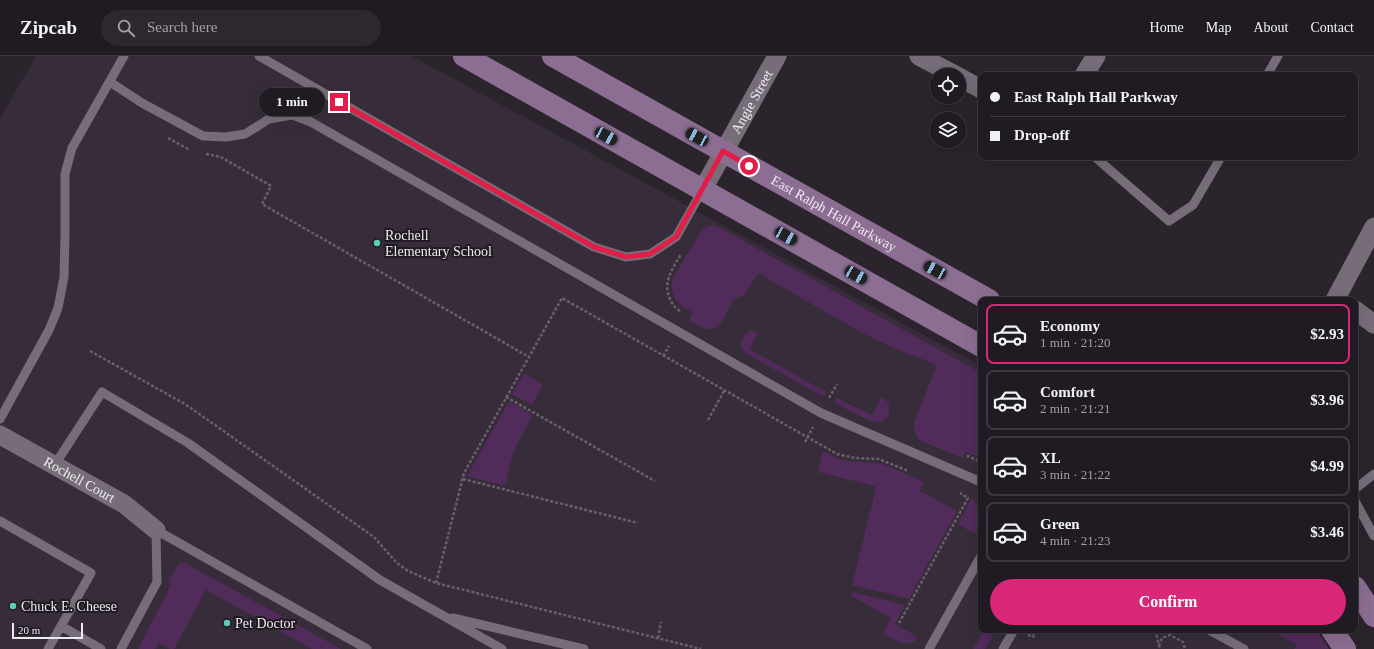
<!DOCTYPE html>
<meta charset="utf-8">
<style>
:root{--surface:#201b22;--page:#2d282f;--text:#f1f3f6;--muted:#a2a1a5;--line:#3d3940;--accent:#db2777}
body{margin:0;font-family:Georgia,serif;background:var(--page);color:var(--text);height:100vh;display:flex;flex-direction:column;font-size:15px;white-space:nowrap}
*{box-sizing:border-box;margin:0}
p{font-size:13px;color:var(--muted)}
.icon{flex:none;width:22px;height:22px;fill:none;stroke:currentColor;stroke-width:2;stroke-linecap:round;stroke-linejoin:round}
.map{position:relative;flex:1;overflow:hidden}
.sheet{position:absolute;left:978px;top:241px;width:380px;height:336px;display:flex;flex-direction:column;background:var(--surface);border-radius:8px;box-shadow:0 4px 16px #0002,0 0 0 1px var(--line)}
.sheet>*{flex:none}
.top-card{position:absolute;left:978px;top:16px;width:380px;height:88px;border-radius:8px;box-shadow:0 4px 16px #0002,0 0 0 1px var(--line);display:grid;align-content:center;height:88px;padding:0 12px;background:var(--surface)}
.controls{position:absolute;left:930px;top:12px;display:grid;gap:8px}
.controls a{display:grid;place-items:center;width:36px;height:36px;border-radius:50%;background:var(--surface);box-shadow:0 4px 16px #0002,0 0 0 1px var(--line);font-size:20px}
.scale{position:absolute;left:12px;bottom:10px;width:71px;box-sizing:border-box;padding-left:4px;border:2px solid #eee9ef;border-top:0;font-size:11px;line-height:14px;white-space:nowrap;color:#eee9ef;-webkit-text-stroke:3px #221a23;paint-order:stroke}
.end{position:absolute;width:18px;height:18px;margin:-9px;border:5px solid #e11d48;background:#fff;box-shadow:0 0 0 2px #fff}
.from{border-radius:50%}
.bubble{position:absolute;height:28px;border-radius:14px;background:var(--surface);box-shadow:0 4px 16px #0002,0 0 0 1px var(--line);font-size:13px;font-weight:700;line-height:28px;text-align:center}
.car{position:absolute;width:12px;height:24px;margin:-12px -6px;border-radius:5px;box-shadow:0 0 3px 1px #0007;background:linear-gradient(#222 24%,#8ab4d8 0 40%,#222 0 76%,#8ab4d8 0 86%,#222 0)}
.top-card b{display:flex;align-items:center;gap:14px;height:38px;font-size:15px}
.top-card b+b{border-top:1px solid var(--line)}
.top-card i{width:10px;height:10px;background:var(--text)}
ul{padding:7px 0 0;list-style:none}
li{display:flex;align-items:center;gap:12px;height:60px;margin:0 8px 6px;padding:0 4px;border:2px solid var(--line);border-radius:8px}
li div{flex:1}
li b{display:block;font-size:15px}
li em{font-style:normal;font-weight:700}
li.on{border-color:var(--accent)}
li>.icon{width:36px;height:36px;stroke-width:1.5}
.button{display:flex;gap:8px;margin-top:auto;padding:8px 12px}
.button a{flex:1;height:46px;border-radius:24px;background:var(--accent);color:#fff;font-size:16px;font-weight:700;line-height:46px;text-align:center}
header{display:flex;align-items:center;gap:24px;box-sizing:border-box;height:56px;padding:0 20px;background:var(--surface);border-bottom:1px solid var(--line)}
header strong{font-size:19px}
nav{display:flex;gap:22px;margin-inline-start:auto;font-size:14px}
.search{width:280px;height:36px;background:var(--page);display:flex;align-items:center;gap:10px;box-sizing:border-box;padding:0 14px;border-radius:22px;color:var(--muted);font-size:15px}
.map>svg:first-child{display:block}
.built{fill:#372c3a}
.green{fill:#512b5a}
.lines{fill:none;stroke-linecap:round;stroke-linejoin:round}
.path{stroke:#68616a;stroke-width:2.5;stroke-dasharray:3 2;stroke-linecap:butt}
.lane{stroke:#766d78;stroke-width:9}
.street{stroke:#766d78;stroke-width:19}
.secondary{stroke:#8b6e92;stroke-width:22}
.route{stroke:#e11d48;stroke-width:5}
.poi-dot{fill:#5bcebb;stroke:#221a23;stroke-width:1.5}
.labels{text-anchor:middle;stroke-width:4;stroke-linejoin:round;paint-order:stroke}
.street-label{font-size:14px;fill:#eee9ef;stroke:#221a23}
.poi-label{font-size:14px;fill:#eee9ef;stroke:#221a23;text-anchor:start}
</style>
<header>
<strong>Zipcab</strong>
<div class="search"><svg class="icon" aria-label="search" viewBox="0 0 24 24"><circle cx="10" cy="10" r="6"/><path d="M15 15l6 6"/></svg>Search here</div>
<nav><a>Home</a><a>Map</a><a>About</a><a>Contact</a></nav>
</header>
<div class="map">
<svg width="1374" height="593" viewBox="0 0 1374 593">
<rect width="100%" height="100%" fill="#2b242d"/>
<path class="built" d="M 36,0 L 412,0 L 981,310 L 981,574 L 1308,574 L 1320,593 L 0,593 L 0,63 Z"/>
<path class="green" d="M 715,169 L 981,317 L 981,402 L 966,396 L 963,402 L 921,385 C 915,379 913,374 914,366 L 937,309 L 891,291 L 860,276 L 758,217 L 745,239 C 742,240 739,241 736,242 C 732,245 730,249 729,253 C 717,276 712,278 689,265 L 693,257 C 678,248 668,241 673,222 L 702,174 L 708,170 Z
M 751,274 L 757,276 L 757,279 L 750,293 L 826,336 L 824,341 L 745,297 C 738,288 742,279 751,274 Z
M 524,317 L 543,329 L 532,349 L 512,338 Z
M 836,342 L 837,342 L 872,359 L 880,343 L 883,342 C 895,349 889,368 876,366 C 868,365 844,352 835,347 Z
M 509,345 L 533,359 L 514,394 L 505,430 L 467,420 Z
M 823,395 L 839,403 L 848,405 L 877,407 L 885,409 L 924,426 L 920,435 L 957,455 L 909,543 L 852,529 L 876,432 L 874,430 L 818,416 Z
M 972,441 C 979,453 980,464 976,476 L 973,477 L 958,468 Z
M 181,507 L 185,507 L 341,593 L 312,593 L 206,534 L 174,593 L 170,593 L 159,587 L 155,593 L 138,593 L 170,531 L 169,524 L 178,509 Z
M 853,536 L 905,549 L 895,568 L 916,580 L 917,583 C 910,593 892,583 883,577 L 891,562 L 851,540 Z
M 984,574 L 996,574 L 985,593 L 973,593 Z
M 1270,574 L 1317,574 L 1329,593 L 1294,593 L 1297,589 Z"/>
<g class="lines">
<path class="path" d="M 168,82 L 190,94
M 206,98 L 221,101 L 271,130 L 262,148 L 529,301
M 680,255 C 675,252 672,248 670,243 C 662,226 673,212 681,198
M 90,295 L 185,348 L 374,481 L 397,507 L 408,515 L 436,527 L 701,593
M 663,300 L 669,290
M 506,341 L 655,425
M 829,342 L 837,328
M 708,364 L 724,335
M 805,386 L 813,371
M 967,401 L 968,400 L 981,406
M 463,423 L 638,467
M 436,527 L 464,417 L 562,242 L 837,398 L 855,402 L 879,403 L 908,415
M 899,567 L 968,442 L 960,437
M 1155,574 L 1160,593
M 1028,579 L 1033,581 L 1037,574
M 658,582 L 661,566
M 1159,590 L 1162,582 L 1170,579 L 1183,586 L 1185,593"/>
<path class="lane" d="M 259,0 L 594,191 L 626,201 L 650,198 L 676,181 L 703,133
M 1267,19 L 1278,0
M 110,26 L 142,47 L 203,80 L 226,81 L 245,78 L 269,63 L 292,59 L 311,66 L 821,357 L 981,426
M 1095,101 L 1169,165 L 1193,149 L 1221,101
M 0,363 L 49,274 L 58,252 L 64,221 L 65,179 L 65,118 L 72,92 L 124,0
M 54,410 L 102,336 L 188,387 L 380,524 L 502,593
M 1355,433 L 1374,418
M 1355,445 L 1374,480
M 0,465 L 91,517 L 61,570
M 156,474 L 367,593
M 453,562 L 584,593
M 1209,574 L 1244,593
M 48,593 L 61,570 L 101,593
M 121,593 L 157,526 L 156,474
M 929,593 L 981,500
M 1003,593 L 1014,574"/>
<g class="street">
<path d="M 919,0 L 955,19"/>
<path d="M 1084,19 L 1096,0"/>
<path d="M 959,21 L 981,33"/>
<path id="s1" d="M 703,133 L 777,0"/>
<path d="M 1335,244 L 1374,171"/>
<path d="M 1355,254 L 1374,268"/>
<path id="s2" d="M 0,379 L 124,448 L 156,474"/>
</g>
<g class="secondary">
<path d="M 464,0 L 981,290"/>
<path id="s3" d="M 553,0 L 989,244"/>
<path d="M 1355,531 L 1374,560"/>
<path d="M 1332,574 L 1345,593"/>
</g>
</g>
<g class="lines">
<path class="route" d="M 339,46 L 594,191 L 626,201 L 650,198 L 676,181 L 723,95 L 749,110"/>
</g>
<g class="poi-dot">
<circle cx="377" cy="187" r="4"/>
<circle cx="13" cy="550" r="4"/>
<circle cx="227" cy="567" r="4"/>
</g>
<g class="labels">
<g class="street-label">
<text dy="5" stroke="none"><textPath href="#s1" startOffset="100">Angie Street</textPath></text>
<text dy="5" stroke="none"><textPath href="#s3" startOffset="322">East Ralph Hall Parkway</textPath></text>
<text dy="5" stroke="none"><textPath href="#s2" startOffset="91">Rochell Court</textPath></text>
</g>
<g class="poi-label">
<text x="385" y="184">Rochell<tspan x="385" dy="16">Elementary School</tspan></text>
<text x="21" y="555">Chuck E. Cheese</text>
<text x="235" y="572">Pet Doctor</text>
</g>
</g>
</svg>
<div class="controls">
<a><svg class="icon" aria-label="locate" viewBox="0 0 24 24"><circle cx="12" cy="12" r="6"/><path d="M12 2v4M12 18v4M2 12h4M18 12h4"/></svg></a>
<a><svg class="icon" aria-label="layers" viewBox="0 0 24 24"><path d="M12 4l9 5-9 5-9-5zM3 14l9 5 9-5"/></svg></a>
</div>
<div class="scale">20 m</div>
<i class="end from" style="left:749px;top:110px"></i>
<i class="end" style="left:339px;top:46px"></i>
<div class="bubble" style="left:259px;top:32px;width:66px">1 min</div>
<i class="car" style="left:606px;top:80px;rotate:119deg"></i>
<i class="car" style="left:697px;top:81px;rotate:299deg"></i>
<i class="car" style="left:786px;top:180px;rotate:119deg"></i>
<i class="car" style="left:935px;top:214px;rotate:299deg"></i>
<i class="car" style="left:856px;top:219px;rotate:120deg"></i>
<div class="top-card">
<b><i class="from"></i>East Ralph Hall Parkway</b>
<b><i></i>Drop-off</b>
</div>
<section class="sheet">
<ul>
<li class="on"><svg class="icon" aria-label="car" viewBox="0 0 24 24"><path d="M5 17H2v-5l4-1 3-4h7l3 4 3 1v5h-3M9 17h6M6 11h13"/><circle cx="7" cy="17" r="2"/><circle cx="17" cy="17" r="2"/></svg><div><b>Economy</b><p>1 min · 21:20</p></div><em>$2.93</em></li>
<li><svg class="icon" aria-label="car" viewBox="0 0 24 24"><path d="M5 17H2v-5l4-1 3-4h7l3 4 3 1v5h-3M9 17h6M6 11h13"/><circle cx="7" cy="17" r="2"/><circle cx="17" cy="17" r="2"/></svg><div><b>Comfort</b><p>2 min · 21:21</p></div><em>$3.96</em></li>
<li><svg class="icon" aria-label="car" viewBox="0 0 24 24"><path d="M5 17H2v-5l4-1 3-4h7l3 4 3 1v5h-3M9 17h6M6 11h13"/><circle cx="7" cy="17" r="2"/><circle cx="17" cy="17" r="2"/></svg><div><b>XL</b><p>3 min · 21:22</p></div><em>$4.99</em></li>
<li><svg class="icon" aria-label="car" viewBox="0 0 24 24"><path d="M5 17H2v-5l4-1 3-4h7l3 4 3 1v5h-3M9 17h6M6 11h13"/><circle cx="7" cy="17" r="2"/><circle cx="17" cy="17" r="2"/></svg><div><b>Green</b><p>4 min · 21:23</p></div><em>$3.46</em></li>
</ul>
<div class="button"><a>Confirm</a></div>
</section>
</div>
